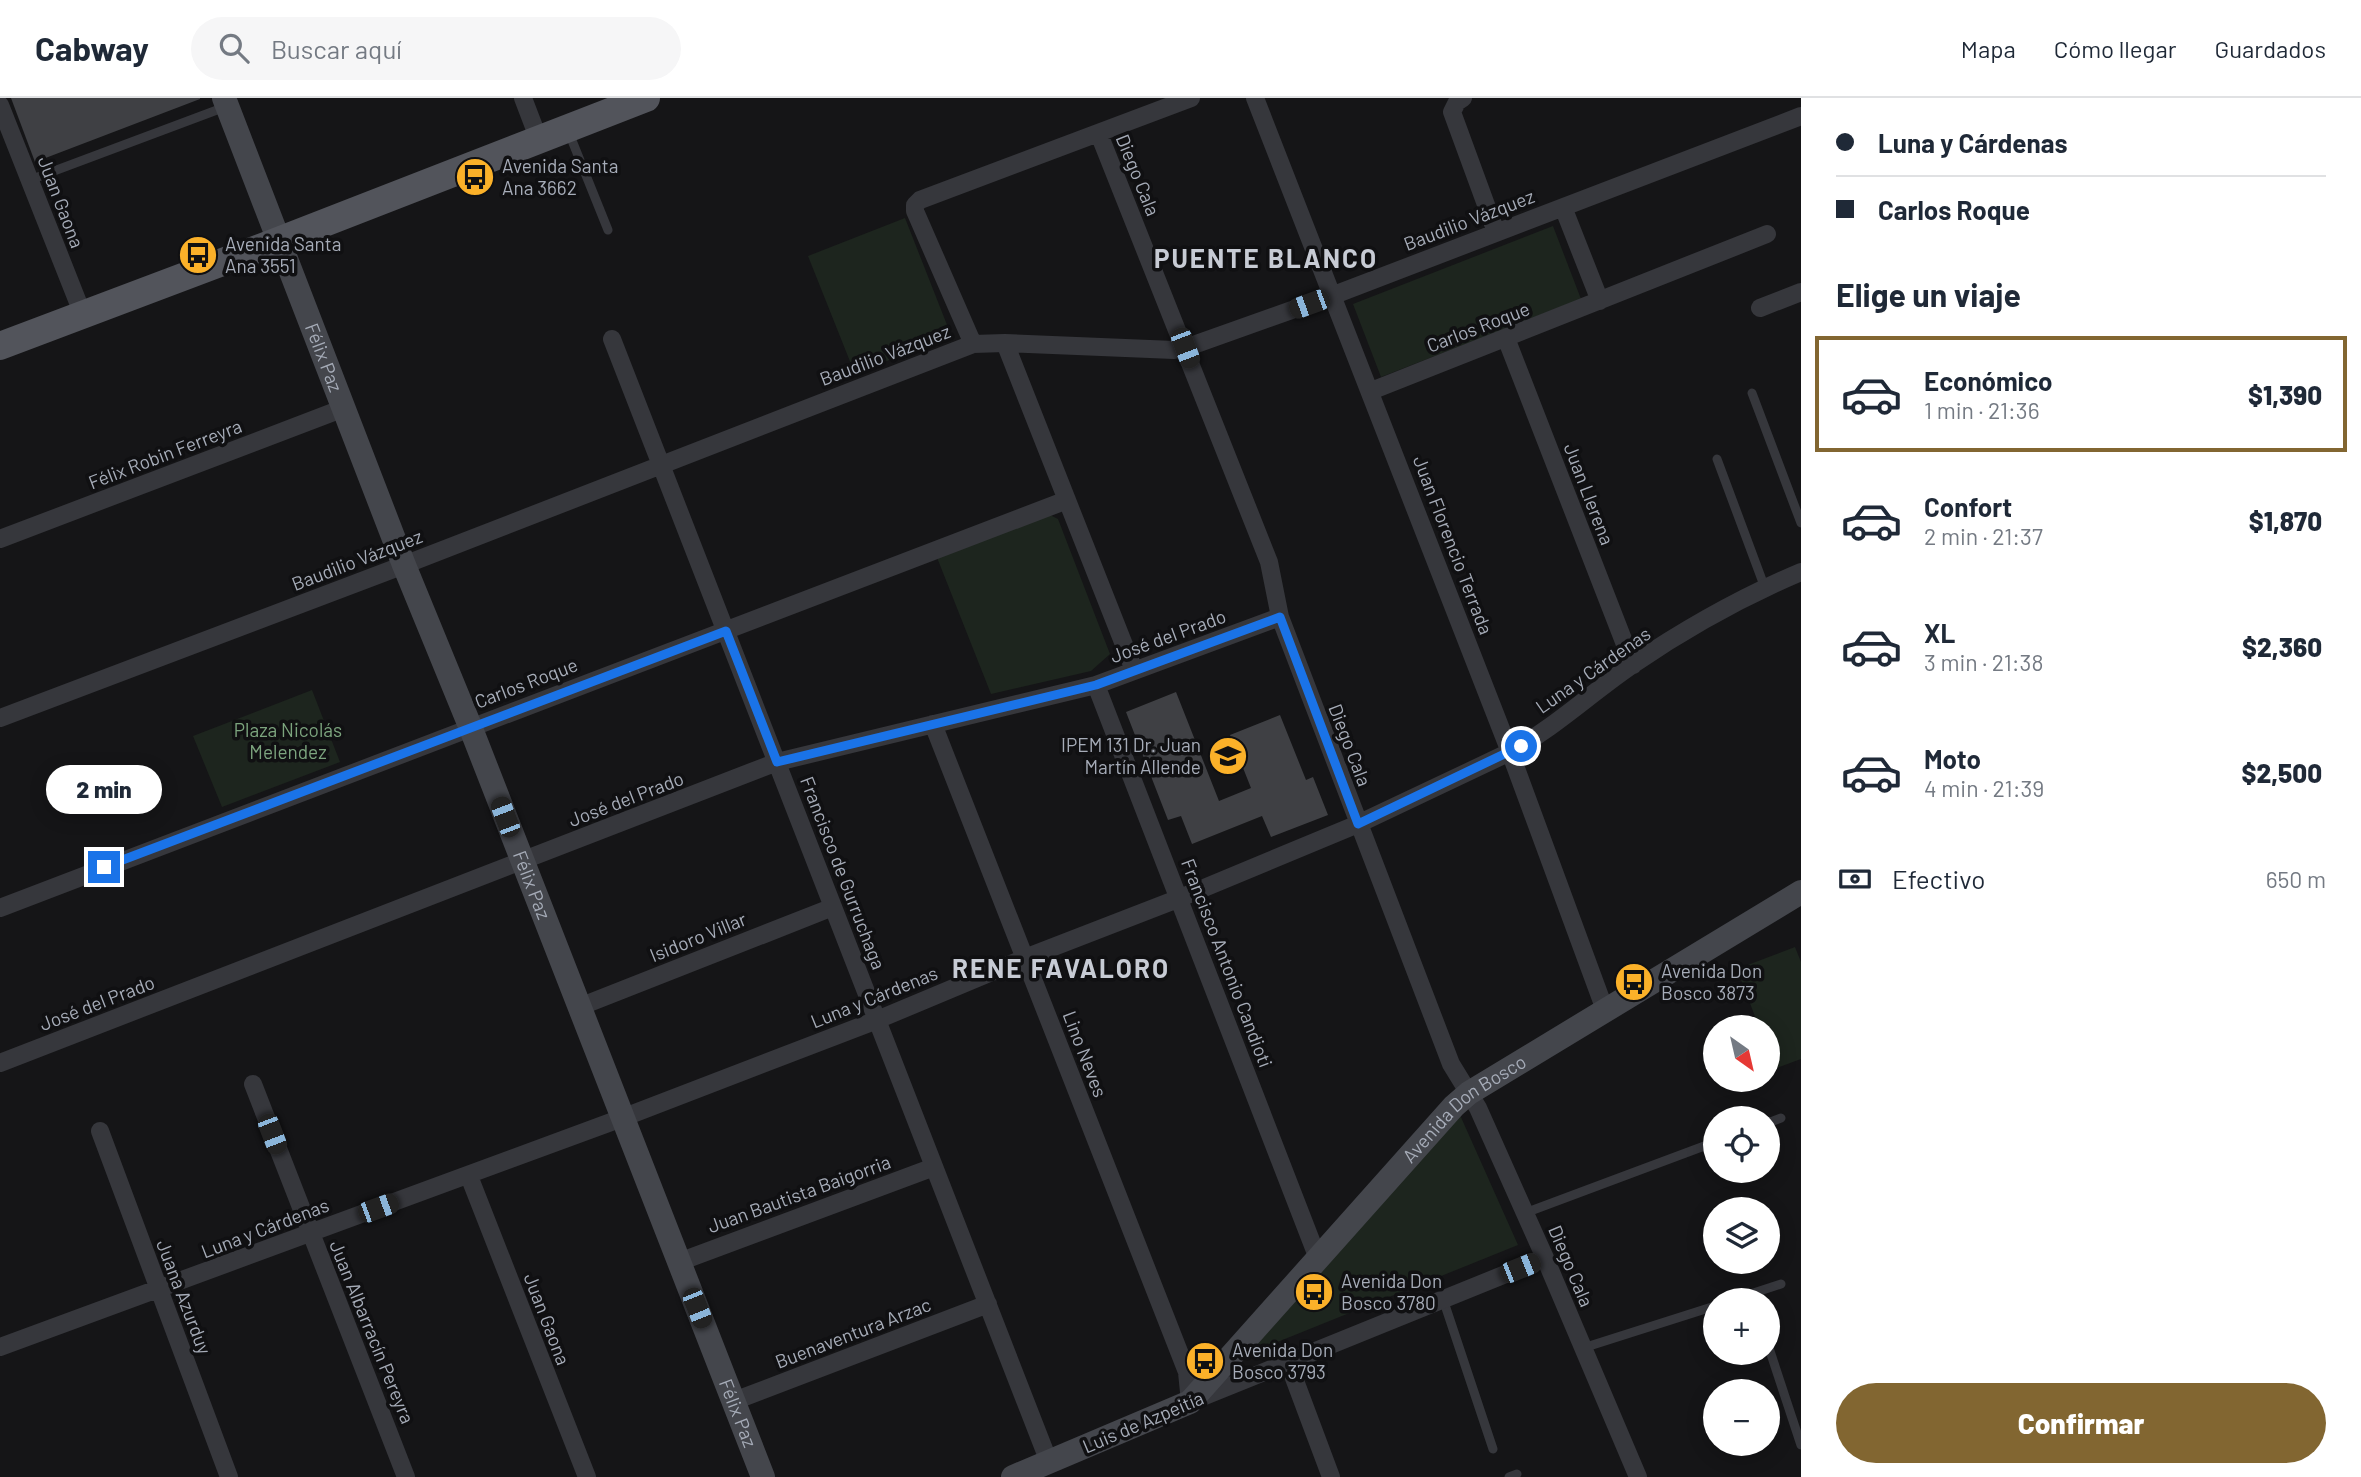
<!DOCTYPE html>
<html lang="es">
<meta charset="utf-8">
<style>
:root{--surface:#fff;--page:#f6f6f7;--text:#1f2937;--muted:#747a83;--line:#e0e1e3;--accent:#826631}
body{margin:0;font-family:Barlow,sans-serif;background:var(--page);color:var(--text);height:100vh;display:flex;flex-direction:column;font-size:26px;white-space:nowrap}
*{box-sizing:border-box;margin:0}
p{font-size:23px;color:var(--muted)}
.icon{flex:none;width:38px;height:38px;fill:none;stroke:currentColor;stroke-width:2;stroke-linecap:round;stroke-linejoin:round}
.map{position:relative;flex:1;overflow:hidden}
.side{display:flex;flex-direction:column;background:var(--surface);width:560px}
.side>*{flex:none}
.hud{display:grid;align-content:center;height:154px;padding:0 35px;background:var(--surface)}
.needle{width:46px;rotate:146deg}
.buttons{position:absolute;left:1703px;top:917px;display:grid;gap:14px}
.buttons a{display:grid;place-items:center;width:77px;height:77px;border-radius:50%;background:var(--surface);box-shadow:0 4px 18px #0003;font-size:35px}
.end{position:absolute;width:32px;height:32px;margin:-16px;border:9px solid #1a73e8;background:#fff;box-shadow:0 0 0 4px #fff}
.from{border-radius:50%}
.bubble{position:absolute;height:49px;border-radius:24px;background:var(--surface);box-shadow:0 4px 18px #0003;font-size:23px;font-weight:800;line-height:49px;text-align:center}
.car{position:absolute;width:21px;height:42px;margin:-21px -10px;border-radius:9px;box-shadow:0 0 5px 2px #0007;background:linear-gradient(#222 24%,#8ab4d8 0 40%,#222 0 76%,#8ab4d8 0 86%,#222 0)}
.hud b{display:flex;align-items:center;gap:24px;height:66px;font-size:26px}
.hud b+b{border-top:2px solid var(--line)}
.hud i{width:18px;height:18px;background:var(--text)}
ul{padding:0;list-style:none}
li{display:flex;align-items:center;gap:21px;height:116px;margin:0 14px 10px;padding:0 21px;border:4px solid transparent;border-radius:0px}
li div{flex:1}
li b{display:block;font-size:26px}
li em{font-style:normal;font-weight:800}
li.on{border-color:var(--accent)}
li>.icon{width:63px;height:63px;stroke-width:1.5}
h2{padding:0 35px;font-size:32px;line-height:84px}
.pay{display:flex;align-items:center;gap:18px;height:77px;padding:0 35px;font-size:26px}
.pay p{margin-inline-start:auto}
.primary-button{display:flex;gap:14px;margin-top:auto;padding:14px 35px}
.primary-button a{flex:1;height:80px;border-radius:42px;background:var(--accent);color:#fff;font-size:28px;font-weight:800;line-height:80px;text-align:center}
header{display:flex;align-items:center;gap:42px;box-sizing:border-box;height:98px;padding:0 35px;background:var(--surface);border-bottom:2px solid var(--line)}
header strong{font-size:33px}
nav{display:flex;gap:38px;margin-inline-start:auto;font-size:24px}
.search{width:490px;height:63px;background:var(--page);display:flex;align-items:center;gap:18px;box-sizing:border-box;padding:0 24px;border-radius:38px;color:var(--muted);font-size:26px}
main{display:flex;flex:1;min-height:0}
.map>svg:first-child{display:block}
.green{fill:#1d251e}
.building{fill:#3f4044}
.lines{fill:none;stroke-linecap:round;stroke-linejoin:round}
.lane{stroke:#36373c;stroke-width:9}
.street{stroke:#36373c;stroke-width:18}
.secondary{stroke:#44464c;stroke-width:24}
.primary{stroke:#52545b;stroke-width:28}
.route{stroke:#1a73e8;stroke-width:9}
.labels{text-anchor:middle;stroke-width:7;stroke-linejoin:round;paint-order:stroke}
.poi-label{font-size:19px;fill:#a6acb8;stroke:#101012;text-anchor:start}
.street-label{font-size:19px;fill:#a6acb8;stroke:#101012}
.park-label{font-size:19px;fill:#7ca47e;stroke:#101012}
.district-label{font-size:26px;font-weight:bold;letter-spacing:2px;fill:#c7cbd4;stroke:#101012}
</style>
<header>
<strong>Cabway</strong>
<div class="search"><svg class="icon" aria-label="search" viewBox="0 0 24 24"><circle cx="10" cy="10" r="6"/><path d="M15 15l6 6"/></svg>Buscar aquí</div>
<nav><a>Mapa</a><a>Cómo llegar</a><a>Guardados</a></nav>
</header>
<main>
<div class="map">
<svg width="1801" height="1379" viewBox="0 0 1801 1379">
<rect width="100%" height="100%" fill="#151517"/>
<path class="green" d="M 905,120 L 951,237 L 855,276 L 808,158 Z
M 1553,128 L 1581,201 L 1381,279 L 1353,206 Z
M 1046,415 L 1058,421 L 1110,556 L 1091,573 L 991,596 L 936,457 Z
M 312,592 L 340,664 L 222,709 L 193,638 Z
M 1795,849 L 1801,864 L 1801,961 L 1774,971 L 1768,953 L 1768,929 L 1759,929 L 1737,871 Z
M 1460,1017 L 1518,1147 L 1238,1260 Z"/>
<path class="building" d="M 11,0 L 200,0 L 200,1 L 35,64 Z
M 1176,594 L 1219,703 L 1251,690 L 1230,637 L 1280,617 L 1306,682 L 1313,679 L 1328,717 L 1271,739 L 1262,718 L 1192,746 L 1181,718 L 1168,722 L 1126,614 Z"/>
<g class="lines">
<path class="lane" d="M 569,35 L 608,132
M 30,82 L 225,9
M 1752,295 L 1801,425
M 1717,361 L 1765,490
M 1768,1025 L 1781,1020
M 1525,1115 L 1715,1044
M 1443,1201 L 1493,1351
M 1732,1202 L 1781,1186
M 1583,1250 L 1715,1208
M 1770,1253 L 1801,1347
M 1509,1379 L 1517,1376"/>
<path class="street" d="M 523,0 L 539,42
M 1255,0 L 1510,654 L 1605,912
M 1463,0 L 1457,4 L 1452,14 L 1496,134
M 0,7 L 83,217
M 1099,36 L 1269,464 L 1280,519 L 1451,966 L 1478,1010 L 1545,1160 L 1638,1379
M 1563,109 L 1600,203
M 1760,210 L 1801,194
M 1506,240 L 1633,567
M 612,241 L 1049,1364
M 1005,245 L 1134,572
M 973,246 L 915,113 L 915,107 L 920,102 L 1191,0
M 1371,293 L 1767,136
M 0,441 L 344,310
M 1096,587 L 1317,1158
M 0,620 L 404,467 L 973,246 L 1005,245 L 1174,252 L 1185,250 L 1334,197 L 1801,18
M 933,626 L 1187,1274 L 1190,1304 L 1545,1160
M 0,810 L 1067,402
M 579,909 L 833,809
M 0,965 L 777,664 L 1096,587 L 1280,519
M 253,986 L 406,1379
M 100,1033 L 229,1379
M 469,1078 L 587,1379
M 679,1164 L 934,1069
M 0,1249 L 622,1020 L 877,922 L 1025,860 L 1180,800 L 1358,726 L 1510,654 C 1554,630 1591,595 1632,567 C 1685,531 1742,499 1801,474
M 1288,1264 L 1331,1379
M 734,1303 L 988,1206"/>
<g class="secondary">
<path id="s1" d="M 224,0 L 404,467 L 470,628 L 763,1379"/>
<path id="s2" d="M 1013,1379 L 1190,1304 L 1454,1008 L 1469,995 L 1801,794"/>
</g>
<path class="primary" d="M 0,248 L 265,148 L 646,0"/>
</g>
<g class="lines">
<path class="route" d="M 104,769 L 726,533 L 777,664 L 1096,587 L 1280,519 L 1358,726 L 1521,648"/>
</g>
<defs>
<g id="bus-disc" transform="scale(2.0125)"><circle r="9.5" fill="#fbb129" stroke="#101012"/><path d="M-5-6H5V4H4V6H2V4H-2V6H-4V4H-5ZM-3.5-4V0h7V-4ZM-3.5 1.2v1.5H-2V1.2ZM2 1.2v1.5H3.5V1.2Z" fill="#111"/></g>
<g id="school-disc" transform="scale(2.0125)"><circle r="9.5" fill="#fbb129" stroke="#101012"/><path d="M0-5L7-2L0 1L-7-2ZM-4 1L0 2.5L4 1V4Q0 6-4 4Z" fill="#111"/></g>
</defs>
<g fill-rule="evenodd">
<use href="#bus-disc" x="475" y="79"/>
<use href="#bus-disc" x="198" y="157"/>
<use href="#school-disc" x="1228" y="658"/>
<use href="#bus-disc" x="1634" y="884"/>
<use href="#bus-disc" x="1314" y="1194"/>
<use href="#bus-disc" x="1205" y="1263"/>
</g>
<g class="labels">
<g class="poi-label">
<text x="502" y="75">Avenida Santa<tspan x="502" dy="22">Ana 3662</tspan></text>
<text x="225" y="153">Avenida Santa<tspan x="225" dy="22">Ana 3551</tspan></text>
<text x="1201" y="654" text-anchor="end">IPEM 131 Dr. Juan<tspan x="1201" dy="22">Martín Allende</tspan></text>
<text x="1661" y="880">Avenida Don<tspan x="1661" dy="22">Bosco 3873</tspan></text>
<text x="1341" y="1190">Avenida Don<tspan x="1341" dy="22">Bosco 3780</tspan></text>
<text x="1232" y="1259">Avenida Don<tspan x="1232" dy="22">Bosco 3793</tspan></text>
</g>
<g class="street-label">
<text transform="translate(1138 77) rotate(68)" y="7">Diego Cala</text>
<text transform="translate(61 104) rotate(69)" y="7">Juan Gaona</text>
<text transform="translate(1469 122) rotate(-21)" y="7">Baudilio Vázquez</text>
<text transform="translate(1478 229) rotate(-21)" y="7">Carlos Roque</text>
<text transform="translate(885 257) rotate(-21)" y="7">Baudilio Vázquez</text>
<text dy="7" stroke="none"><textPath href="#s1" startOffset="278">Félix Paz</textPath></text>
<text transform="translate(165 356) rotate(-21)" y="7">Félix Robin Ferreyra</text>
<text transform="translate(1589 396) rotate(69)" y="7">Juan Llerena</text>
<text transform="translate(1453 447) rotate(69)" y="7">Juan Florencio Terrada</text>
<text transform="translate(357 462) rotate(-21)" y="7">Baudilio Vázquez</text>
<text transform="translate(1168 538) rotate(-20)" y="7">José del Prado</text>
<text transform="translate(1593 572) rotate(-35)" y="7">Luna y Cárdenas</text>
<text transform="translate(526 585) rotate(-21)" y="7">Carlos Roque</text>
<text transform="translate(1350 647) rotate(69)" y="7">Diego Cala</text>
<text transform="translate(626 701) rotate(-21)" y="7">José del Prado</text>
<text transform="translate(843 775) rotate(69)" y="7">Francisco de Gurruchaga</text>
<text dy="7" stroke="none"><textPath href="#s1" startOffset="845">Félix Paz</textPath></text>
<text transform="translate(698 839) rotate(-22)" y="7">Isidoro Villar</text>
<text transform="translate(1227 865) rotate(69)" y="7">Francisco Antonio Candioti</text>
<text transform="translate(874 899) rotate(-22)" y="7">Luna y Cárdenas</text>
<text transform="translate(97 905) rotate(-21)" y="7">José del Prado</text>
<text transform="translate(1085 956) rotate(69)" y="7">Lino Neves</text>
<text dy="7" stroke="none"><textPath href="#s2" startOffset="595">Avenida Don Bosco</textPath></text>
<text transform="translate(799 1096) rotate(-20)" y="7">Juan Bautista Baigorria</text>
<text transform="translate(265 1130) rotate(-21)" y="7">Luna y Cárdenas</text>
<text transform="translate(1571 1168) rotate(67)" y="7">Diego Cala</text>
<text transform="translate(184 1199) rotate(69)" y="7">Juana Azurduy</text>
<text transform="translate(547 1221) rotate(69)" y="7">Juan Gaona</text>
<text transform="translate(372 1234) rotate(68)" y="7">Juan Albarracín Pereyra</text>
<text transform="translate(853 1235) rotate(-21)" y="7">Buenaventura Arzac</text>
<text dy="7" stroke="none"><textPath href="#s1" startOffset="1412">Félix Paz</textPath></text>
<text transform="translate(1143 1324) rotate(-23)" y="7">Luis de Azpeitía</text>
</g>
<g class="park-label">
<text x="288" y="639">Plaza Nicolás<tspan x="288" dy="22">Melendez</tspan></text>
</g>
<g class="district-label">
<text x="1266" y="170">PUENTE BLANCO</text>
<text x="1061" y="880">RENE FAVALORO</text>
</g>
</g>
</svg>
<div class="buttons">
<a><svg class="needle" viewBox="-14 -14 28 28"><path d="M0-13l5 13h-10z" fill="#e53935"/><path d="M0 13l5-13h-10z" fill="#747a83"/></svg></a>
<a><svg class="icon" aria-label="locate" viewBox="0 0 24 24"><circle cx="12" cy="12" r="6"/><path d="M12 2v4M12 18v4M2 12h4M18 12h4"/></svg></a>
<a><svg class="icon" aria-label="layers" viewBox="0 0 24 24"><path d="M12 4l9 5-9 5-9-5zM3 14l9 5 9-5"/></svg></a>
<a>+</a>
<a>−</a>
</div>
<i class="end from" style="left:1521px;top:648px"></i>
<i class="end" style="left:104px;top:769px"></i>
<div class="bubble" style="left:46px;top:667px;width:116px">2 min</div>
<i class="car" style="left:1309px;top:206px;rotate:250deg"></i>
<i class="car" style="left:1185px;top:250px;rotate:159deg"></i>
<i class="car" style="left:505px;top:719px;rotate:339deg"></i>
<i class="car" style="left:272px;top:1036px;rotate:159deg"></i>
<i class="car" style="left:378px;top:1110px;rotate:70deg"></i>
<i class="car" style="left:1520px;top:1170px;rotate:68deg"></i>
<i class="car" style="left:697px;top:1210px;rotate:158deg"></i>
</div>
<section class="side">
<div class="hud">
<b><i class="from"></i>Luna y Cárdenas</b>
<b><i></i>Carlos Roque</b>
</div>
<h2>Elige un viaje</h2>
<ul>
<li class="on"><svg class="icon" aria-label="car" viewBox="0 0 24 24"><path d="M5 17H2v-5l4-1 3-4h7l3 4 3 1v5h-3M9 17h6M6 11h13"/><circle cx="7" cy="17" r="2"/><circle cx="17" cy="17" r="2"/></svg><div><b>Económico</b><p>1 min · 21:36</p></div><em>$1,390</em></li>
<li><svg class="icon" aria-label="car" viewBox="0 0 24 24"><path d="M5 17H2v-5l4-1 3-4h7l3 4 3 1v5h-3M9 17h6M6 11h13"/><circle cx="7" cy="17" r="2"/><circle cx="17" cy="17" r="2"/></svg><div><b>Confort</b><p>2 min · 21:37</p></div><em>$1,870</em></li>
<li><svg class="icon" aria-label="car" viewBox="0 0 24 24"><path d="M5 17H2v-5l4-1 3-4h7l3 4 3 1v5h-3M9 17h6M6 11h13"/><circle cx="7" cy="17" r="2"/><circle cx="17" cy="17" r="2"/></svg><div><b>XL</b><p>3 min · 21:38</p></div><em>$2,360</em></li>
<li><svg class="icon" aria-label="car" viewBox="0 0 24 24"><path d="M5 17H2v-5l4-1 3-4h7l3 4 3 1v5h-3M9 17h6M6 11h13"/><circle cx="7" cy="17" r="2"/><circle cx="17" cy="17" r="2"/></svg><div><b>Moto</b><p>4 min · 21:39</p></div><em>$2,500</em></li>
</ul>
<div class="pay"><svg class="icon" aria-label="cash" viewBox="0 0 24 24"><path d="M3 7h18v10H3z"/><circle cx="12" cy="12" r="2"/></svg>Efectivo<p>650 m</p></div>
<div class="primary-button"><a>Confirmar</a></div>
</section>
</main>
